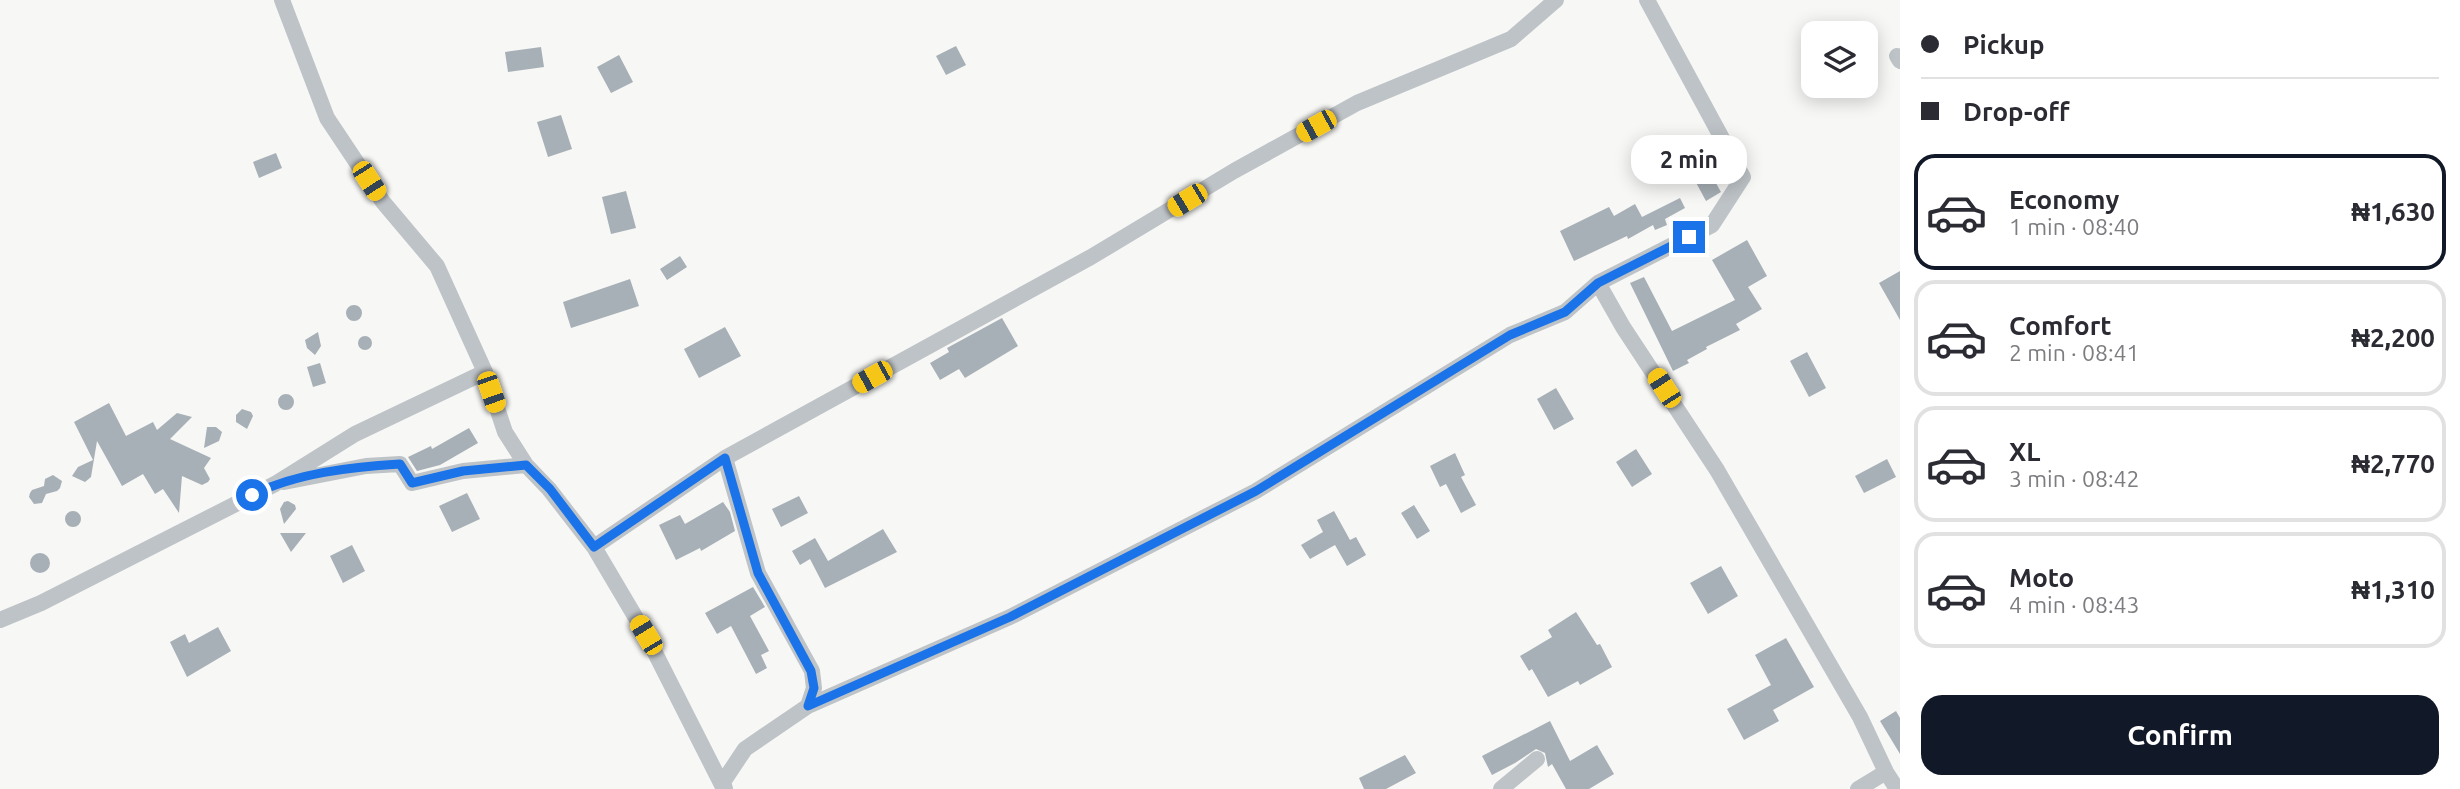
<!DOCTYPE html>
<meta charset="utf-8">
<style>
:root{--surface:#fff;--page:#f2f2f3;--text:#2b2b33;--muted:#7c7c81;--line:#e1e1e2;--accent:#111827}
body{margin:0;font-family:Ubuntu,sans-serif;background:var(--page);color:var(--text);height:100vh;display:flex;flex-direction:column;font-size:26px;white-space:nowrap}
*{box-sizing:border-box;margin:0}
p{font-size:23px;color:var(--muted)}
.icon{flex:none;width:38px;height:38px;fill:none;stroke:currentColor;stroke-width:2;stroke-linecap:round;stroke-linejoin:round}
.map{position:relative;flex:1;overflow:hidden}
.sheet{display:flex;flex-direction:column;background:var(--surface);width:560px}
.sheet>*{flex:none}
.top-card{display:grid;align-content:center;height:154px;padding:0 21px;background:var(--surface)}
.controls{position:absolute;left:1801px;top:21px;display:grid;gap:14px}
.controls a{display:grid;place-items:center;width:77px;height:77px;border-radius:14px;background:var(--surface);box-shadow:0 4px 18px #0003;font-size:35px}
.end{position:absolute;width:32px;height:32px;margin:-16px;border:9px solid #1a73e8;background:#fff;box-shadow:0 0 0 4px #fff}
.from{border-radius:50%}
.bubble{position:absolute;height:49px;border-radius:21px;background:var(--surface);box-shadow:0 4px 18px #0003;font-size:23px;font-weight:700;line-height:49px;text-align:center}
.car{position:absolute;width:21px;height:42px;margin:-21px -10px;border-radius:9px;box-shadow:0 0 5px 2px #0007;background:linear-gradient(#f5c518 24%,#345 0 40%,#f5c518 0 76%,#345 0 86%,#f5c518 0)}
.top-card b{display:flex;align-items:center;gap:24px;height:66px;font-size:26px}
.top-card b+b{border-top:2px solid var(--line)}
.top-card i{width:18px;height:18px;background:var(--text)}
ul{padding:0;list-style:none}
li{display:flex;align-items:center;gap:21px;height:116px;margin:0 14px 10px;padding:0 7px;border:4px solid var(--line);border-radius:21px}
li div{flex:1}
li b{display:block;font-size:26px}
li em{font-style:normal;font-weight:700}
li.current{border-color:var(--accent)}
li>.icon{width:63px;height:63px;stroke-width:1.5}
.cta{display:flex;gap:14px;margin-top:auto;padding:14px 21px}
.cta a{flex:1;height:80px;border-radius:21px;background:var(--accent);color:#fff;font-size:28px;font-weight:700;line-height:80px;text-align:center}
main{display:flex;flex:1;min-height:0}
.map>svg:first-child{display:block}
.building{fill:#a7b0b6}
.lines{fill:none;stroke-linecap:round;stroke-linejoin:round}
.minor{stroke:#bec3c7;stroke-width:16}
.route{stroke:#1a73e8;stroke-width:9}
</style>
<main>
<div class="map">
<svg width="1900" height="789" viewBox="0 0 1900 789">
<rect width="100%" height="100%" fill="#f7f7f5"/>
<path class="building" d="M 956,46 L 966,65 L 946,75 L 936,56 Z
M 541,47 L 544,67 L 508,72 L 505,52 Z
M 619,55 L 633,82 L 611,93 L 597,67 Z
M 561,115 L 572,149 L 548,157 L 537,122 Z
M 276,153 L 282,168 L 259,178 L 253,162 Z
M 1708,169 L 1721,192 L 1706,201 L 1693,177 Z
M 626,191 L 636,228 L 611,234 L 602,197 Z
M 1680,198 L 1685,208 L 1665,219 L 1667,225 L 1655,230 L 1653,225 L 1628,239 L 1627,236 L 1574,261 L 1560,231 L 1609,207 L 1614,216 L 1635,204 L 1642,217 Z
M 1747,240 L 1767,276 L 1748,287 L 1762,309 L 1736,324 L 1740,330 L 1706,347 L 1707,349 L 1687,360 L 1689,363 L 1673,371 L 1630,283 L 1644,277 L 1672,331 L 1735,300 L 1712,260 Z
M 680,256 L 687,267 L 667,280 L 660,269 Z
M 1900,271 L 1900,320 L 1879,283 Z
M 630,279 L 639,306 L 571,328 L 563,302 Z
M346 313a8 8 0 1 1 16 0a8 8 0 1 1-16 0Z
M 1002,318 L 1018,346 L 965,378 L 959,369 L 940,380 L 930,363 L 949,352 L 947,348 Z
M 725,327 L 741,356 L 699,378 L 684,349 Z
M 318,332 L 321,346 L 315,355 L 307,348 L 305,340 Z
M358 343a7 7 0 1 1 14 0a7 7 0 1 1-14 0Z
M 1807,352 L 1826,388 L 1809,397 L 1790,361 Z
M 320,363 L 326,383 L 313,387 L 307,367 Z
M 1556,388 L 1574,419 L 1554,430 L 1537,399 Z
M278 402a8 8 0 1 1 16 0a8 8 0 1 1-16 0Z
M 109,403 L 126,436 L 153,422 L 157,430 L 177,413 L 192,417 L 170,439 L 211,458 L 204,468 L 210,479 L 208,482 L 202,485 L 182,476 L 179,513 L 163,489 L 155,494 L 143,474 L 122,486 L 97,441 L 91,477 L 85,482 L 72,476 L 78,467 L 93,460 L 74,422 Z
M 242,409 L 251,412 L 253,416 L 247,429 L 236,422 L 236,415 Z
M 207,427 L 216,427 L 222,432 L 219,441 L 204,448 Z
M 469,428 L 478,443 L 440,465 L 417,471 L 408,457 L 431,446 L 432,449 Z
M 1636,449 L 1652,474 L 1632,487 L 1616,462 Z
M 1455,453 L 1465,475 L 1461,477 L 1476,505 L 1461,513 L 1446,484 L 1440,487 L 1430,466 Z
M 1887,459 L 1896,477 L 1864,493 L 1855,476 Z
M 53,475 L 62,481 L 60,488 L 57,491 L 46,494 L 42,503 L 34,504 L 29,497 L 30,493 L 32,490 L 44,486 L 45,479 Z
M 467,493 L 480,519 L 452,532 L 439,506 Z
M 799,496 L 808,513 L 781,527 L 772,509 Z
M 288,501 L 295,505 L 296,509 L 284,524 L 280,509 L 284,502 Z
M 723,502 L 730,512 L 735,531 L 701,551 L 700,548 L 676,560 L 659,525 L 680,515 L 685,524 Z
M 1414,505 L 1430,531 L 1417,539 L 1401,513 Z
M 1334,511 L 1350,540 L 1356,537 L 1366,555 L 1347,566 L 1335,545 L 1310,559 L 1301,545 L 1323,532 L 1317,520 Z
M65 519a8 8 0 1 1 16 0a8 8 0 1 1-16 0Z
M 883,529 L 897,552 L 825,588 L 810,559 L 800,565 L 792,551 L 815,538 L 828,561 Z
M 280,533 L 306,533 L 291,552 Z
M 352,545 L 365,571 L 343,583 L 330,556 Z
M30 563a10 10 0 1 1 20 0a10 10 0 1 1-20 0Z
M 1721,566 L 1738,596 L 1708,614 L 1690,583 Z
M 753,587 L 765,607 L 750,616 L 769,651 L 761,655 L 767,668 L 756,674 L 731,626 L 717,634 L 705,613 Z
M 1576,612 L 1597,645 L 1600,644 L 1612,667 L 1580,685 L 1578,681 L 1548,697 L 1532,669 L 1529,671 L 1520,656 L 1552,637 L 1548,630 Z
M 218,627 L 231,651 L 187,677 L 170,642 L 185,634 L 189,643 Z
M 1786,638 L 1814,687 L 1773,710 L 1779,721 L 1744,740 L 1727,709 L 1771,685 L 1755,655 Z
M 1896,711 L 1900,718 L 1900,754 L 1880,721 Z
M 1550,721 L 1570,761 L 1597,745 L 1614,774 L 1589,789 L 1566,789 L 1552,764 L 1548,767 L 1545,753 L 1536,749 L 1515,763 L 1492,775 L 1482,756 Z
M 1405,755 L 1416,773 L 1386,789 L 1364,789 L 1359,778 Z"/>
<g class="lines">
<path class="minor" d="M 282,0 L 327,118 L 383,202 L 437,266 L 485,372 L 505,432 L 526,465 L 549,489 L 594,547 L 646,635 L 724,789
M 1647,0 L 1743,177 L 1712,225 L 1598,283 L 1623,327 L 1717,470 L 1860,717 L 1886,772 L 1897,789
M 1897,56 L 1900,61
M 725,458 L 758,573 L 812,671 L 814,688 L 808,706
M 284,482 L 366,466 L 400,464 L 412,483 L 463,471 L 526,465
M 594,547 L 725,458 L 1091,257 L 1234,171 L 1357,103 L 1511,39 L 1556,0
M 0,620 L 41,603 L 275,484 L 355,434 L 485,372
M 725,789 L 723,782 L 745,749 L 808,706 L 1010,617 L 1256,491 L 1510,335 L 1565,312 L 1598,283
M 1501,789 L 1537,759
M 1858,789 L 1886,772"/>
</g>
<g class="lines">
<path class="route" d="M 252,495 C 296,473 351,467 400,464 L 412,483 L 463,471 L 526,465 L 550,489 L 594,547 L 725,458 L 758,573 L 811,671 L 814,688 L 808,706 L 1010,617 L 1256,491 L 1510,335 L 1565,312 L 1598,283 L 1689,237"/>
</g>
</svg>
<div class="controls">
<a><svg class="icon" aria-label="layers" viewBox="0 0 24 24"><path d="M12 4l9 5-9 5-9-5zM3 14l9 5 9-5"/></svg></a>
</div>
<i class="end from" style="left:252px;top:495px"></i>
<i class="end" style="left:1689px;top:237px"></i>
<div class="bubble" style="left:1631px;top:135px;width:116px">2 min</div>
<i class="car" style="left:1316px;top:126px;rotate:241deg"></i>
<i class="car" style="left:369px;top:181px;rotate:147deg"></i>
<i class="car" style="left:1187px;top:200px;rotate:239deg"></i>
<i class="car" style="left:872px;top:377px;rotate:241deg"></i>
<i class="car" style="left:1664px;top:388px;rotate:327deg"></i>
<i class="car" style="left:491px;top:392px;rotate:161deg"></i>
<i class="car" style="left:646px;top:635px;rotate:329deg"></i>
</div>
<section class="sheet">
<div class="top-card">
<b><i class="from"></i>Pickup</b>
<b><i></i>Drop-off</b>
</div>
<ul>
<li class="current"><svg class="icon" aria-label="car" viewBox="0 0 24 24"><path d="M5 17H2v-5l4-1 3-4h7l3 4 3 1v5h-3M9 17h6M6 11h13"/><circle cx="7" cy="17" r="2"/><circle cx="17" cy="17" r="2"/></svg><div><b>Economy</b><p>1 min · 08:40</p></div><em>₦1,630</em></li>
<li><svg class="icon" aria-label="car" viewBox="0 0 24 24"><path d="M5 17H2v-5l4-1 3-4h7l3 4 3 1v5h-3M9 17h6M6 11h13"/><circle cx="7" cy="17" r="2"/><circle cx="17" cy="17" r="2"/></svg><div><b>Comfort</b><p>2 min · 08:41</p></div><em>₦2,200</em></li>
<li><svg class="icon" aria-label="car" viewBox="0 0 24 24"><path d="M5 17H2v-5l4-1 3-4h7l3 4 3 1v5h-3M9 17h6M6 11h13"/><circle cx="7" cy="17" r="2"/><circle cx="17" cy="17" r="2"/></svg><div><b>XL</b><p>3 min · 08:42</p></div><em>₦2,770</em></li>
<li><svg class="icon" aria-label="car" viewBox="0 0 24 24"><path d="M5 17H2v-5l4-1 3-4h7l3 4 3 1v5h-3M9 17h6M6 11h13"/><circle cx="7" cy="17" r="2"/><circle cx="17" cy="17" r="2"/></svg><div><b>Moto</b><p>4 min · 08:43</p></div><em>₦1,310</em></li>
</ul>
<div class="cta"><a>Confirm</a></div>
</section>
</main>
